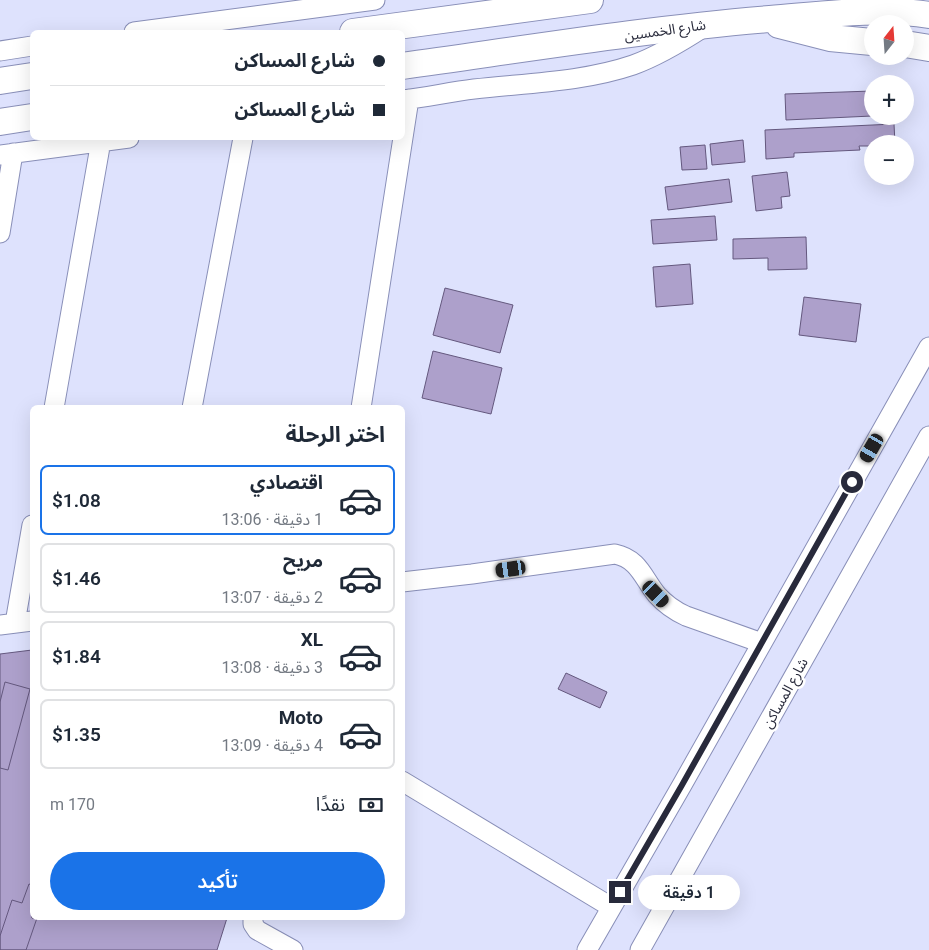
<!DOCTYPE html>
<html lang="ar">
<meta charset="utf-8">
<style>
:root{--surface:#fff;--page:#f2f2f3;--text:#1f2937;--muted:#747a83;--line:#e0e1e3;--accent:#1a73e8}
body{margin:0;font-family:Roboto,"Noto Sans Arabic",sans-serif;background:var(--page);color:var(--text);direction:rtl;height:100vh;display:flex;flex-direction:column;font-size:19px;white-space:nowrap}
*{box-sizing:border-box;margin:0}
p{font-size:16px;color:var(--muted)}
.icon{flex:none;width:28px;height:28px;fill:none;stroke:currentColor;stroke-width:2;stroke-linecap:round;stroke-linejoin:round}
.map{position:relative;flex:1;overflow:hidden;direction:ltr}
.panel{position:absolute;left:30px;top:405px;width:375px;height:515px;display:flex;flex-direction:column;background:var(--surface);border-radius:8px;box-shadow:0 5px 20px #0002;direction:rtl}
.panel>*{flex:none}
.banner{position:absolute;left:30px;top:30px;width:375px;height:110px;border-radius:8px;box-shadow:0 5px 20px #0002;direction:rtl;display:grid;align-content:center;height:110px;padding:0 20px;background:var(--surface)}
.needle{width:32px;rotate:17deg}
.fabs{position:absolute;left:864px;top:15px;display:grid;gap:10px}
.fabs a{display:grid;place-items:center;width:50px;height:50px;border-radius:50%;background:var(--surface);box-shadow:0 5px 20px #0002;font-size:25px}
.end{position:absolute;width:22px;height:22px;margin:-11px;border:6px solid #282a3b;background:#fff;box-shadow:0 0 0 2px #fff}
.from{border-radius:50%}
.bubble{position:absolute;height:35px;border-radius:18px;background:var(--surface);box-shadow:0 5px 20px #0002;font-size:16px;font-weight:600;line-height:35px;text-align:center;direction:rtl}
.car{position:absolute;width:15px;height:30px;margin:-15px -8px;border-radius:6px;box-shadow:0 0 4px 1px #0007;background:linear-gradient(#222 24%,#8ab4d8 0 40%,#222 0 76%,#8ab4d8 0 86%,#222 0)}
.banner b{display:flex;align-items:center;gap:18px;height:48px;font-size:19px}
.banner b+b{border-top:1px solid var(--line)}
.banner i{width:12px;height:12px;background:var(--text)}
ul{padding:0;list-style:none}
li{display:flex;align-items:center;gap:15px;height:70px;margin:0 10px 8px;padding:0 10px;border:2px solid var(--line);border-radius:8px}
li div{flex:1}
li b{display:block;font-size:19px}
li em{font-style:normal;font-weight:600}
li.active{border-color:var(--accent)}
li>.icon{width:45px;height:45px;stroke-width:1.5}
h2{padding:0 20px;font-size:22px;line-height:60px}
.pay{display:flex;align-items:center;gap:12px;height:55px;padding:0 20px;font-size:19px}
.pay p{margin-inline-start:auto}
.button{display:flex;gap:10px;margin-top:auto;padding:10px 20px}
.button a{flex:1;height:58px;border-radius:30px;background:var(--accent);color:#fff;font-size:20px;font-weight:600;line-height:58px;text-align:center}
.map>svg:first-child{display:block}
.building{fill:#ada0cb;stroke:#64587e}
.lines{fill:none;stroke-linecap:round;stroke-linejoin:round}
.street-casing{stroke:#898fb8;stroke-width:21}
.secondary-casing{stroke:#898fb8;stroke-width:28}
.street{stroke:#fff;stroke-width:19}
.secondary{stroke:#fff;stroke-width:26}
.route{stroke:#282a3b;stroke-width:6}
.labels{text-anchor:middle;stroke-width:5;stroke-linejoin:round;paint-order:stroke}
.street-label{font-size:14px;fill:#282a3b;stroke:#fff}
</style>
<div class="map">
<svg width="929" height="950" viewBox="0 0 929 950">
<rect width="100%" height="100%" fill="#dee2fd"/>
<path class="building" d="M 872,91 L 872,116 L 786,120 L 785,94 Z
M 894,124 L 895,144 L 872,144 L 872,146 L 859,146 L 860,150 L 794,153 L 794,157 L 766,159 L 765,130 Z
M 743,140 L 745,162 L 712,165 L 710,144 Z
M 705,145 L 707,169 L 682,170 L 680,147 Z
M 787,172 L 790,196 L 781,197 L 782,208 L 756,211 L 752,176 Z
M 729,179 L 732,202 L 668,210 L 665,187 Z
M 715,216 L 717,240 L 653,244 L 651,220 Z
M 806,237 L 807,269 L 768,270 L 768,258 L 733,259 L 733,239 Z
M 690,264 L 693,304 L 656,307 L 653,267 Z
M 445,288 L 513,305 L 500,353 L 433,335 Z
M 804,297 L 861,304 L 856,342 L 799,335 Z
M 433,351 L 502,368 L 491,414 L 422,398 Z
M 32,650 L 32,918 L 227,918 L 217,950 L 0,950 L 0,654 Z
M 566,673 L 607,692 L 600,708 L 558,689 Z
M 5,682 L 30,689 L 8,770 L 0,768 L 0,702 Z
M 29,884 L 32,885 L 32,918 L 37,918 L 26,950 L 0,950 L 0,936 L 12,900 L 22,903 Z"/>
<g class="lines">
<g class="street-casing">
<path id="street" d="M 134,32 L 375,0
M 0,51 L 32,46
M 402,100 C 427,97 450,92 474,89 C 527,83 583,82 633,65 C 658,56 681,42 704,27
M 0,155 L 129,138
M 0,233 L 13,153
M 54,408 L 101,141
M 192,408 L 243,138
M 361,408 L 409,99
M 402,582 L 472,574 L 615,554 C 639,559 643,578 657,595 C 665,604 675,611 686,616 L 762,643
M 15,623 L 32,525
M 0,625 L 32,621
M 402,781 L 611,907
M 253,918 L 253,924 L 257,930 L 293,950
M 587,950 L 682,785 L 929,347
M 640,950 L 929,436"/>
</g>
<g class="secondary-casing">
<path id="secondary" d="M 779,25 L 830,38 L 872,42
M 353,32 L 590,0
M 905,44 L 929,48
M 402,66 C 525,49 647,29 770,19 C 821,15 878,7 929,15
M 0,81 L 32,76
M 0,122 L 32,117"/>
</g>
<use href="#street" class="street"/>
<use href="#secondary" class="secondary"/>
</g>
<g class="lines">
<path class="route" d="M 620,892 L 682,785 L 852,482"/>
</g>
<g class="labels">
<g class="street-label">
<text transform="translate(665 30) rotate(-8)" y="5">شارع الخمسين</text>
<text transform="translate(785 693) rotate(-61)" y="5">شارع المساكن</text>
</g>
</g>
</svg>
<div class="fabs">
<a><svg class="needle" viewBox="-14 -14 28 28"><path d="M0-13l5 13h-10z" fill="#e53935"/><path d="M0 13l5-13h-10z" fill="#747a83"/></svg></a>
<a>+</a>
<a>−</a>
</div>
<i class="end from" style="left:852px;top:482px"></i>
<i class="end" style="left:620px;top:892px"></i>
<div class="bubble" style="left:638px;top:875px;width:102px">1 دقيقة</div>
<i class="car" style="left:872px;top:448px;rotate:210deg"></i>
<i class="car" style="left:511px;top:569px;rotate:262deg"></i>
<i class="car" style="left:656px;top:594px;rotate:136deg"></i>
<div class="banner">
<b><i class="from"></i>شارع المساكن</b>
<b><i></i>شارع المساكن</b>
</div>
<section class="panel">
<h2>اختر الرحلة</h2>
<ul>
<li class="active"><svg class="icon" aria-label="car" viewBox="0 0 24 24"><path d="M5 17H2v-5l4-1 3-4h7l3 4 3 1v5h-3M9 17h6M6 11h13"/><circle cx="7" cy="17" r="2"/><circle cx="17" cy="17" r="2"/></svg><div><b>اقتصادي</b><p>1 دقيقة · 13:06</p></div><em>$1.08</em></li>
<li><svg class="icon" aria-label="car" viewBox="0 0 24 24"><path d="M5 17H2v-5l4-1 3-4h7l3 4 3 1v5h-3M9 17h6M6 11h13"/><circle cx="7" cy="17" r="2"/><circle cx="17" cy="17" r="2"/></svg><div><b>مريح</b><p>2 دقيقة · 13:07</p></div><em>$1.46</em></li>
<li><svg class="icon" aria-label="car" viewBox="0 0 24 24"><path d="M5 17H2v-5l4-1 3-4h7l3 4 3 1v5h-3M9 17h6M6 11h13"/><circle cx="7" cy="17" r="2"/><circle cx="17" cy="17" r="2"/></svg><div><b>XL</b><p>3 دقيقة · 13:08</p></div><em>$1.84</em></li>
<li><svg class="icon" aria-label="car" viewBox="0 0 24 24"><path d="M5 17H2v-5l4-1 3-4h7l3 4 3 1v5h-3M9 17h6M6 11h13"/><circle cx="7" cy="17" r="2"/><circle cx="17" cy="17" r="2"/></svg><div><b>Moto</b><p>4 دقيقة · 13:09</p></div><em>$1.35</em></li>
</ul>
<div class="pay"><svg class="icon" aria-label="cash" viewBox="0 0 24 24"><path d="M3 7h18v10H3z"/><circle cx="12" cy="12" r="2"/></svg>نقدًا<p>170 m</p></div>
<div class="button"><a>تأكيد</a></div>
</section>
</div>
